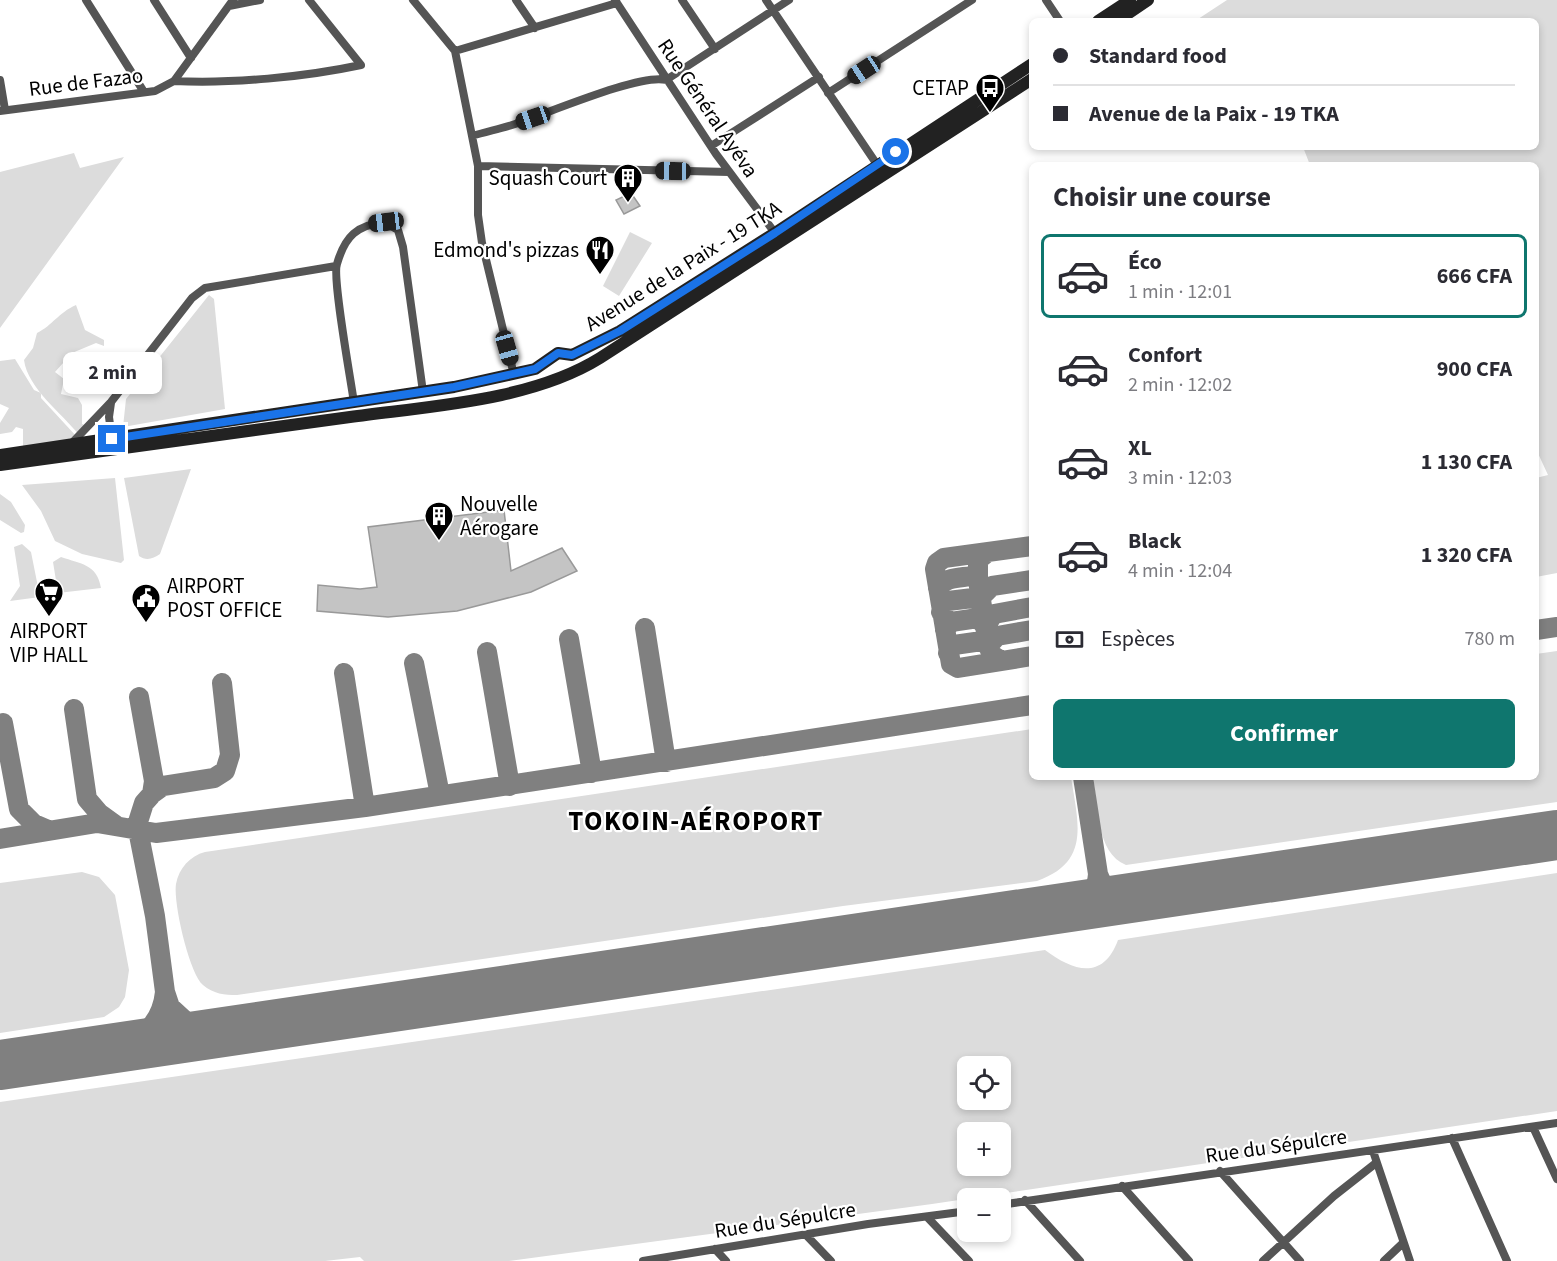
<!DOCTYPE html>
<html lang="fr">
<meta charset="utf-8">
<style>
:root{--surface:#fff;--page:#f7f7f7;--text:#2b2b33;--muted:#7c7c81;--line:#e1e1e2;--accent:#0f766e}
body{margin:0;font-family:"Source Sans 3",sans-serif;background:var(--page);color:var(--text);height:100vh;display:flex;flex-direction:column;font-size:22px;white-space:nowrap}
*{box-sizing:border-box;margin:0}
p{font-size:20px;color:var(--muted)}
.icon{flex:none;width:33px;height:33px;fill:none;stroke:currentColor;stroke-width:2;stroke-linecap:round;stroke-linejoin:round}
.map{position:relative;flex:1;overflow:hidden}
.sheet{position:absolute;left:1029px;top:162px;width:510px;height:618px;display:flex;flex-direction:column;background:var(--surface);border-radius:9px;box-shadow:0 3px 9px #0003}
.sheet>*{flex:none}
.top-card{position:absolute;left:1029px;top:18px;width:510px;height:132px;border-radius:9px;box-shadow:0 3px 9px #0003;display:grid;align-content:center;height:132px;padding:0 24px;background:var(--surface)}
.tools{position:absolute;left:957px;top:1056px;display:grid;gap:12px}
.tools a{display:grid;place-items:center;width:54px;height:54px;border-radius:9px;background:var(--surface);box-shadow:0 3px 9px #0003;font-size:30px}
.end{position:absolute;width:27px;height:27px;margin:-14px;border:8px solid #1a73e8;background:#fff;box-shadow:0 0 0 3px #fff}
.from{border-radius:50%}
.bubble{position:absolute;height:42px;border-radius:9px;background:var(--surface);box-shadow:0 3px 9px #0003;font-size:20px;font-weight:700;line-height:42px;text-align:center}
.car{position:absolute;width:18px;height:36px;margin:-18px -9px;border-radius:8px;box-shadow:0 0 4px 2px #0007;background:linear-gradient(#222 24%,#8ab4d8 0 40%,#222 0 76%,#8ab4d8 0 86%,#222 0)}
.top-card b{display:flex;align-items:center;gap:21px;height:57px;font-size:22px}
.top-card b+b{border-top:2px solid var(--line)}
.top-card i{width:15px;height:15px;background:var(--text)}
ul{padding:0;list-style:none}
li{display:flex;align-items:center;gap:18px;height:84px;margin:0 12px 9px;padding:0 12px;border:3px solid transparent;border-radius:9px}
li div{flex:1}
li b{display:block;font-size:22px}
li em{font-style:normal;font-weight:700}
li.selected{border-color:var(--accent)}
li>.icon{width:54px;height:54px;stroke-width:1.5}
h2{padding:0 24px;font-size:27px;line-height:72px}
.pay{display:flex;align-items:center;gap:15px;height:66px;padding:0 24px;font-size:22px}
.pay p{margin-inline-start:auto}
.action{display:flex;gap:12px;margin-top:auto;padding:12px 24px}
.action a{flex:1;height:69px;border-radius:9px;background:var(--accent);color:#fff;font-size:24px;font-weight:700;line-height:69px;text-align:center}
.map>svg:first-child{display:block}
.green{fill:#dcdcdc;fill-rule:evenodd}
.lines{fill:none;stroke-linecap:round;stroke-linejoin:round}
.taxiway{stroke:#808080;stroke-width:20}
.runway{stroke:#808080;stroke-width:50}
.building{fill:#c4c4c4;stroke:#999;stroke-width:1.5}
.minor{stroke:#555;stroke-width:8}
.secondary{stroke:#222;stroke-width:12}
.route{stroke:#1a73e8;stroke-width:8}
.labels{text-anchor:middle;stroke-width:4.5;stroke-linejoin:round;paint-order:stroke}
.street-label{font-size:21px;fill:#000;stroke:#fff}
.poi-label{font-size:21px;fill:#000;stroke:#fff;text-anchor:end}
.district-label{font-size:27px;font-weight:bold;letter-spacing:1.5px;fill:#000;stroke:#fff}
</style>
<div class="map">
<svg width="1557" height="1261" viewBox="0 0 1557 1261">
<rect width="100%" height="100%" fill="#fff"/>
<path class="green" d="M 1227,0 L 1557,0 L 1557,573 L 1536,577 L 1536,478 L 1548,475 L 1536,449 L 1536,165 L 1310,165 L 1303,147 L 1536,147 L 1536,21 L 1195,21 Z
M 74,153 L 80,168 L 124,157 L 0,328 L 0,172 Z
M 630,232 L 652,243 L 619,296 L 603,286 Z
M 209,295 L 214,299 L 225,409 L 123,427 L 126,399 Z
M 76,305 L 85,330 L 104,340 L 104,346 L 96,343 L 72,353 L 55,372 L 64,379 L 61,394 L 78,398 L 82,405 L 82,424 L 87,426 L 79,435 C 62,413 28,389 24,360 L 33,348 L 37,333 C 53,325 58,313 76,305 Z
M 15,359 L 34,390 L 41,393 L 41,398 L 77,437 L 23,450 L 23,429 L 16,427 L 12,432 L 0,434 L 0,423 L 9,408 L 0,404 L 0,361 Z
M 191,469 L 160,554 C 153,559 146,561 139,556 L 124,478 Z
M 115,478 L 124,560 L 121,563 L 82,554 L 55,541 L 41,511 L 22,485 Z
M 0,494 L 11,502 L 25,525 L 24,532 L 21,533 L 0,520 Z
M 22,544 L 31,552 L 40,597 L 10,601 L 20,586 L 14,547 Z
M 61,557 C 81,564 97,564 101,588 L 58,593 L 53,562 Z
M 1557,651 L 1557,802 L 1126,865 C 1096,853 1098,805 1093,777 L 1536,777 L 1536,654 Z
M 1032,729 L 1032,777 L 1071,777 C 1078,823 1091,862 1037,881 L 843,906 L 237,995 C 225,995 213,994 203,985 C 189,973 173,902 176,884 C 179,868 190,856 205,852 Z
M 82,872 L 99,877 L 115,895 L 129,970 L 125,997 L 119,1007 L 104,1017 L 0,1033 L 0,883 Z
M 1557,873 L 1557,1111 L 932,1204 L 509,1261 L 364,1261 L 360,1257 L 325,1261 L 0,1261 L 0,1102 L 1045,950 C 1073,971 1103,981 1118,940 ZM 968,1066 L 1000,1066 L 1000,1100 L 968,1100 ZM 968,1132 L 1000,1132 L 1000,1166 L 968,1166 Z"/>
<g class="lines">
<path class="taxiway" d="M 1032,546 L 944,558 L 937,563 L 935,569 L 951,664 L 958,668 L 1032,656
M 988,552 L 978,560 L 978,580 L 988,646 L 992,655 L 1000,660
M 938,588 C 945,577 959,578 971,576 L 978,580
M 980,598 L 992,586 L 1032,580
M 941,612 L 948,601 L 973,598 L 981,603
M 985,626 L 994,614 L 1032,607
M 645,628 L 666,762
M 945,630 L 951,622 L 978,618 L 985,626
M 1536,630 L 1557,627
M 569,639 L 592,773
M 982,641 L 988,646 L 997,636 L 1032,630
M 487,652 L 510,786
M 948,653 L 954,645 L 982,641 L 987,637
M 414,663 L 440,795
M 344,673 L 365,807
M 222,683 L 230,755 L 225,771 L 214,778 L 163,786 L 152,794 L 144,803 L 137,825 L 155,916 L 165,992 L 170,1007 L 193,1028 L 224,1033
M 139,697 L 154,781 L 152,794
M 74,709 L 87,799 L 99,813 L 117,826
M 3,723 L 19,809 L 34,824 L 48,830
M 1083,777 L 1098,874
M 0,839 L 97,823 L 156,833 L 365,807 L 1032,705
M 1071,909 C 1087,903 1097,892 1098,874 C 1103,888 1113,897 1128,900
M 117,1048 C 144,1038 162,1022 165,992"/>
<path class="runway" d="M 0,1065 L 1557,835"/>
</g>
<path class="building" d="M 631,193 L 640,206 L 624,214 L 616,200 Z
M 504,510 L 511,571 L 562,548 L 577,571 L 531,592 L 457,611 L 388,617 L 317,611 L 318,585 L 360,589 L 377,587 L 368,527 Z"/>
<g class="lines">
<path class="minor" d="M 86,0 L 144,92
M 154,0 L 191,58
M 413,0 L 455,51 L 478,166 L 478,215 L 482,243 L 514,375
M 516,0 L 535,28
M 615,0 L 716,154 L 775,233
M 682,0 L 715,49
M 766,0 L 880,169
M 1046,0 L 1060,21
M 229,6 L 260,0
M 455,51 L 617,3
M 0,80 L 5,110
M 174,81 C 231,84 305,77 361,65 L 309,0
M 828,93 L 972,0
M 0,111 L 155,91 L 174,81 L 233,0
M 472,136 C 485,132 499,129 512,125 C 544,115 640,73 666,80 L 789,0
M 711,146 L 819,77
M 478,166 L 729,172
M 111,403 L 109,417 L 112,439
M 354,403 C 351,381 332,277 337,264 C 345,236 357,225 385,222 L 398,230 L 403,247 L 423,392
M 71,444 L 111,402 L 192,298 L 205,288 L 336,266
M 1533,1127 L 1557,1179
M 1452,1138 L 1507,1261
M 1373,1151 L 1410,1261
M 1220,1171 L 1300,1261
M 1122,1186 L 1189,1261
M 1025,1200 L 1080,1261
M 1000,1205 L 1557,1123
M 928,1218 L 969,1261
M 806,1235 L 831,1261
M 715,1249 L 726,1261
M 643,1261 L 868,1224 L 968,1211
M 1263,1261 L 1334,1196 L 1376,1163
M 1384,1261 L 1403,1243"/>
<path class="secondary" d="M 1098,21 L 1130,0
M 1117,21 L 1148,0
M 0,455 L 454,387 L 535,369 L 558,353 L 572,355 L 620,331 L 775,233 L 1032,64
M 0,465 C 117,449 234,433 350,417 C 430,406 531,401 600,358 L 1032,79"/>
</g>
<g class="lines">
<path class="route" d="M 112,439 L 454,387 L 535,369 L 558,353 L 572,355 L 620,331 L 775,233 L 896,152"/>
</g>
<defs>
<g id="bus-pin" transform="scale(1.5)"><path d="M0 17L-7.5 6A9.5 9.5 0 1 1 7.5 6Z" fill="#000" stroke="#fff"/><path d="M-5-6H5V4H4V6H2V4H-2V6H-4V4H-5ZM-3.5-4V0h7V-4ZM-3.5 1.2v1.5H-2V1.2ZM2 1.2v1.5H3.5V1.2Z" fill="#fff"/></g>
<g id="building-pin" transform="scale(1.5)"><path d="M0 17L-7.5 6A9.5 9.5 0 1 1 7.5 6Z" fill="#000" stroke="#fff"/><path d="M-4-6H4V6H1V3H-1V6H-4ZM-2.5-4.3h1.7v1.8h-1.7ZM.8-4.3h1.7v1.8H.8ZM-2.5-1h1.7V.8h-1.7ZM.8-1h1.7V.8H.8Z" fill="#fff"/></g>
<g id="restaurant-pin" transform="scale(1.5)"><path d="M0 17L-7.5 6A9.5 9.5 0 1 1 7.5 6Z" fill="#000" stroke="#fff"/><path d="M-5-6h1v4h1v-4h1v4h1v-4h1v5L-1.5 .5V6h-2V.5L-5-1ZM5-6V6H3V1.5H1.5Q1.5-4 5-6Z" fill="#fff"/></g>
<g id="supermarket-pin" transform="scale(1.5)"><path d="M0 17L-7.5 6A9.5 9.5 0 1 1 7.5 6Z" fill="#000" stroke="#fff"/><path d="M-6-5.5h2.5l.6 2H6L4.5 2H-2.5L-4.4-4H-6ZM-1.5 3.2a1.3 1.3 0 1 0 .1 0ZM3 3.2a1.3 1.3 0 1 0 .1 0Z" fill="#fff"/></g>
<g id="civic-pin" transform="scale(1.5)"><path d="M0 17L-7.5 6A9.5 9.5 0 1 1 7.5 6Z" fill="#000" stroke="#fff"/><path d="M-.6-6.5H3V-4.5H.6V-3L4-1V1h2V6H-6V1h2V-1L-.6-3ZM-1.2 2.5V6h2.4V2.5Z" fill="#fff"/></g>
</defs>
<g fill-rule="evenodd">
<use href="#bus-pin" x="990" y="88"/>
<use href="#building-pin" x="628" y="178"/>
<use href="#restaurant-pin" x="600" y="250"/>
<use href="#building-pin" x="439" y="516"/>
<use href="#supermarket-pin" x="49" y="592"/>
<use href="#civic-pin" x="146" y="598"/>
</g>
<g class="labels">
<g class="street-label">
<text transform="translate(86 82) rotate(-7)" y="7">Rue de Fazao</text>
<text transform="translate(708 108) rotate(56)" y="7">Rue Général Ayéva</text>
<text transform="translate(683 266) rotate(-32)" y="7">Avenue de la Paix - 19 TKA</text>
<text transform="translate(1276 1146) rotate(-8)" y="7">Rue du Sépulcre</text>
<text transform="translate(785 1220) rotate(-9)" y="7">Rue du Sépulcre</text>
</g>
<g class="poi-label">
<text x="969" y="95">CETAP</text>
<text x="607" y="185">Squash Court</text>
<text x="579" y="257">Edmond's pizzas</text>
<text x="460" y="511" text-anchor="start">Nouvelle<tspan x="460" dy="24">Aérogare</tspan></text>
<text x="167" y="593" text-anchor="start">AIRPORT<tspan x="167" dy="24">POST OFFICE</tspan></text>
<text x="49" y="638" text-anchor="middle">AIRPORT<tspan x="49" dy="24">VIP HALL</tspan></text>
</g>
<g class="district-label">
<text x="696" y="830">TOKOIN-AÉROPORT</text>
</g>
</g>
</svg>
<div class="tools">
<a><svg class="icon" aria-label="locate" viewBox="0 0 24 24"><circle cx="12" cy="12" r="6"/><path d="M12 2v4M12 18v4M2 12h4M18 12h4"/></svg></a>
<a>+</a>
<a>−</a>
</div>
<i class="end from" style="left:896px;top:152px"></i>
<i class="end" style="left:112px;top:439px"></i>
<div class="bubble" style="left:63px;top:352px;width:99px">2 min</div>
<i class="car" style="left:864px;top:70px;rotate:237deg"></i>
<i class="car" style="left:533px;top:118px;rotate:251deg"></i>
<i class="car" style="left:673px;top:171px;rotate:271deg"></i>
<i class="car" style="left:386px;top:222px;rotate:263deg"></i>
<i class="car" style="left:507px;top:348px;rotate:164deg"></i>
<div class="top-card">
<b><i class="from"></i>Standard food</b>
<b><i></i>Avenue de la Paix - 19 TKA</b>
</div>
<section class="sheet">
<h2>Choisir une course</h2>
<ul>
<li class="selected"><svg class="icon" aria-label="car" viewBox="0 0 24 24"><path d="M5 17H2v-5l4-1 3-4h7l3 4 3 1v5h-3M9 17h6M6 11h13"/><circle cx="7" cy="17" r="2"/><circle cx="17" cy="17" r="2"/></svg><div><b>Éco</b><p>1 min · 12:01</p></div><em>666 CFA</em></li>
<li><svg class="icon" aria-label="car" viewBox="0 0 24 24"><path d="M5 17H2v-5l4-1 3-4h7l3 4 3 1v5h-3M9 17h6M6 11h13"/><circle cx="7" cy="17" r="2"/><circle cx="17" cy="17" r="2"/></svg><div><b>Confort</b><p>2 min · 12:02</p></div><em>900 CFA</em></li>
<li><svg class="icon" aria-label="car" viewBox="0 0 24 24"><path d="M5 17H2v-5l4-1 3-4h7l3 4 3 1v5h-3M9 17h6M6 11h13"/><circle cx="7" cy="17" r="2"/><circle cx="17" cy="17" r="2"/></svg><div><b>XL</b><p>3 min · 12:03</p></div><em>1 130 CFA</em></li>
<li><svg class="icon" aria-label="car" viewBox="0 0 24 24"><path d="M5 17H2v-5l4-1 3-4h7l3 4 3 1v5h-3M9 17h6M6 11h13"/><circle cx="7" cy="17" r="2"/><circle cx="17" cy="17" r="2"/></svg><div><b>Black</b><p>4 min · 12:04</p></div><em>1 320 CFA</em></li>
</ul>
<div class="pay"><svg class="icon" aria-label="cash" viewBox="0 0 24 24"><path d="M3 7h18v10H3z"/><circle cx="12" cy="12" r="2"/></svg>Espèces<p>780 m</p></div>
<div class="action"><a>Confirmer</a></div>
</section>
</div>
